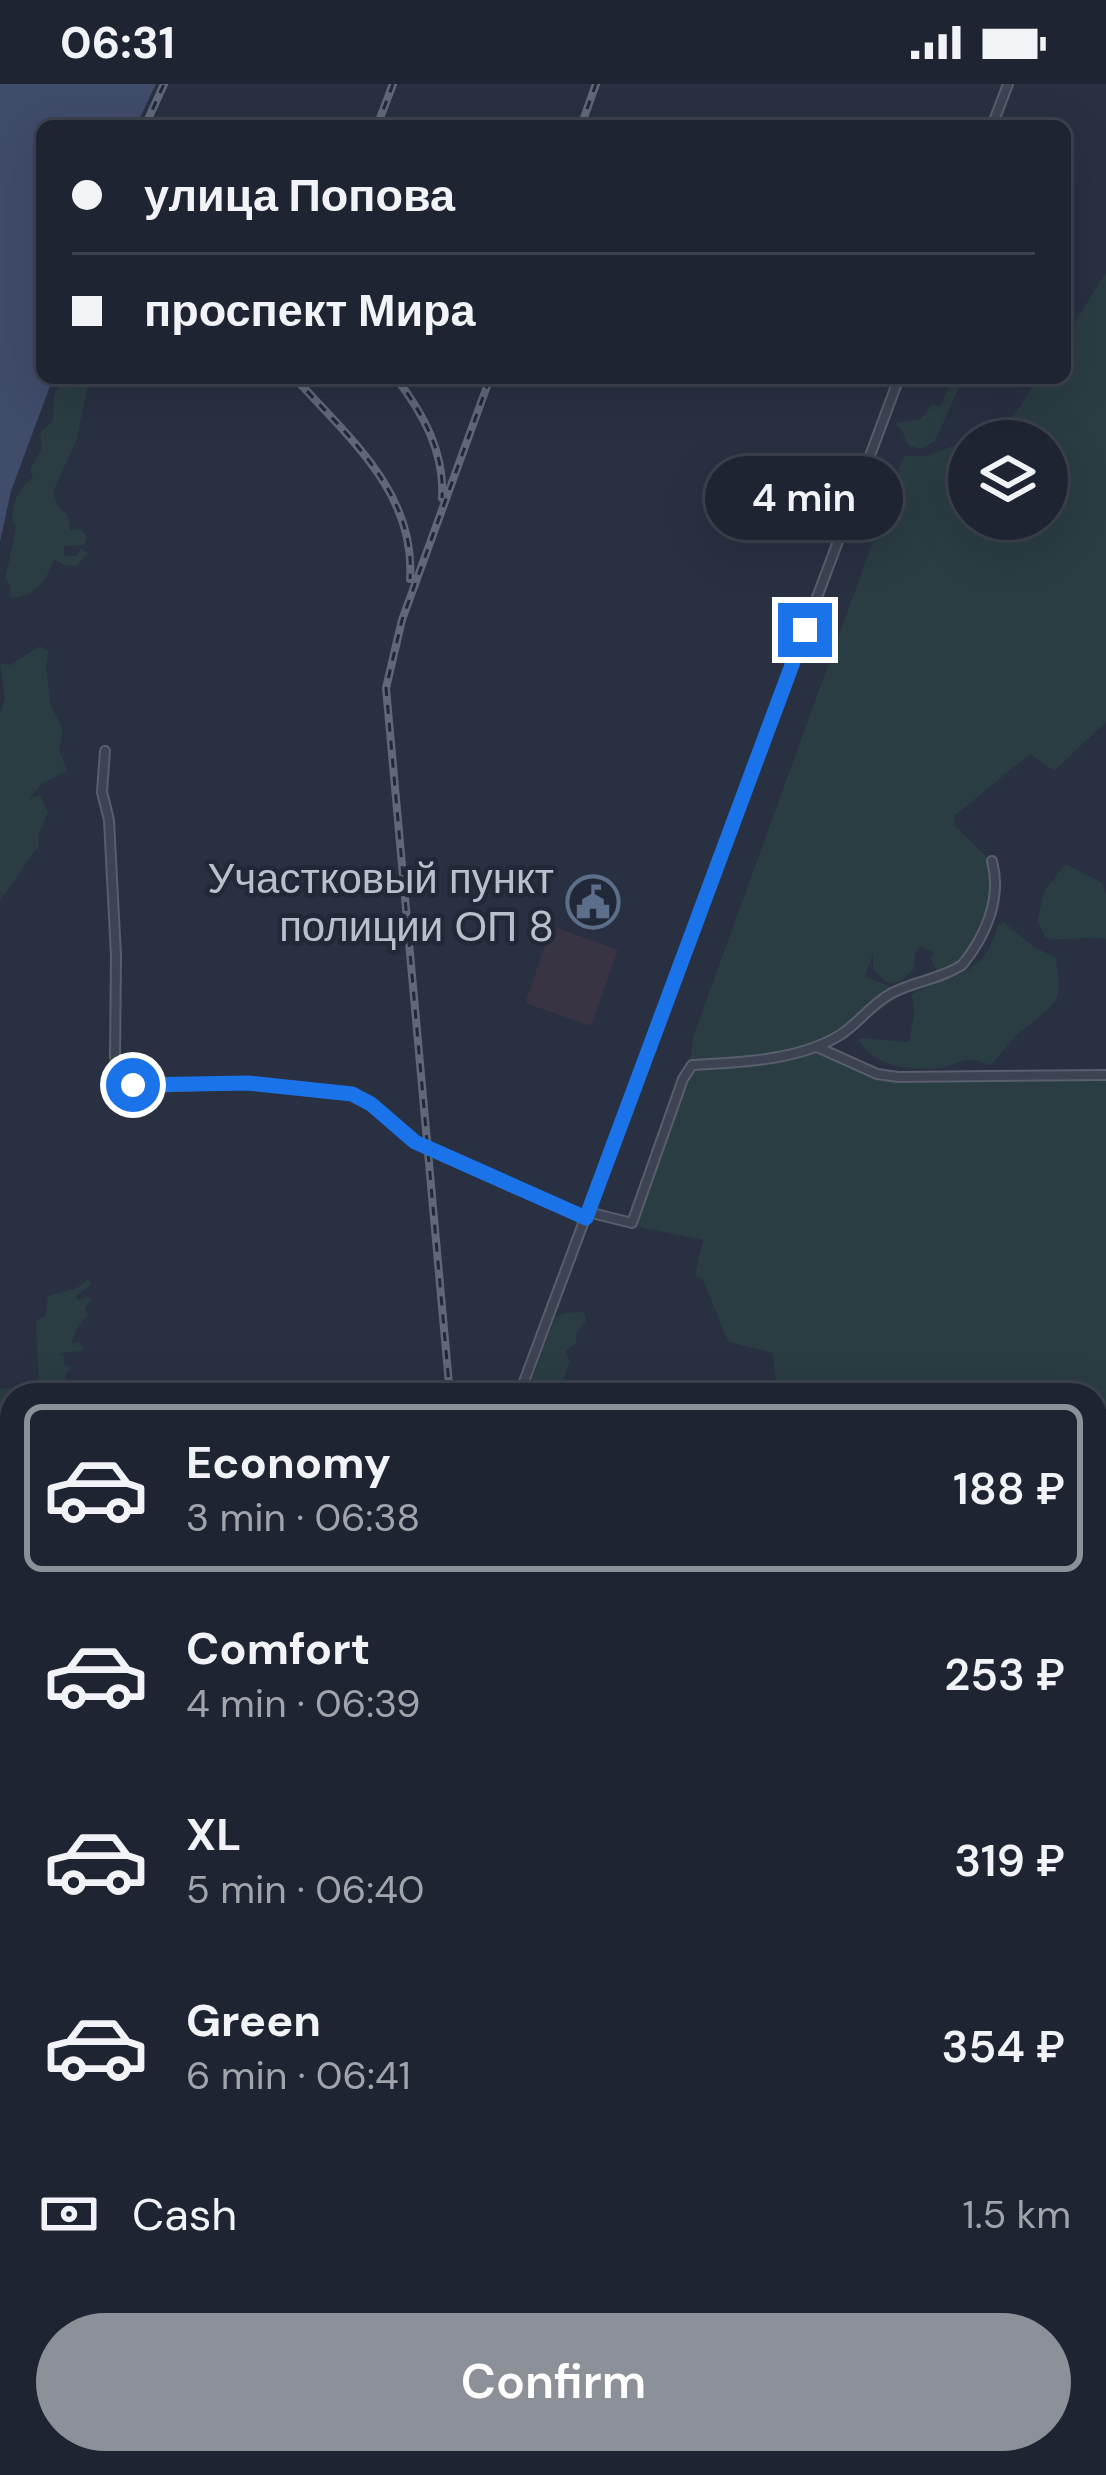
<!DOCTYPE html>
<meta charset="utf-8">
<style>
:root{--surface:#1e2432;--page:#262c3a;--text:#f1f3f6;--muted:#a1a4ac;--line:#3c414d;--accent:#8c9099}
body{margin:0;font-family:"DM Sans",sans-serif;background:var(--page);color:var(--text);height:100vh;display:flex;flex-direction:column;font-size:45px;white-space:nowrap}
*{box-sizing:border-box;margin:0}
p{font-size:39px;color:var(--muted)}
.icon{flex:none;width:66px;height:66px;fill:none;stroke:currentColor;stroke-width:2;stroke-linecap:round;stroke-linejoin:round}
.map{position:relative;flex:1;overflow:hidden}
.sheet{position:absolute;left:0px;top:1299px;width:1107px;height:1092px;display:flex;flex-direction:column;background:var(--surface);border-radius:36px 36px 0 0;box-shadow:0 12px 48px #0002,0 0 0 3px var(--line)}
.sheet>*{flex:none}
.hud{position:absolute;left:36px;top:36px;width:1035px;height:264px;border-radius:18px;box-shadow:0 12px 48px #0002,0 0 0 3px var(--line);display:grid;align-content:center;height:264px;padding:0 36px;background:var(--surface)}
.fabs{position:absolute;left:948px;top:336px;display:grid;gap:24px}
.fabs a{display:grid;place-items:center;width:120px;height:120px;border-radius:50%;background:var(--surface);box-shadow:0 12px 48px #0002,0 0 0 3px var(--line);font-size:60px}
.end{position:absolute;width:54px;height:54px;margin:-27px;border:15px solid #1a73e8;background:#fff;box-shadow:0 0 0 6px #fff}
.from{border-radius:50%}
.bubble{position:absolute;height:84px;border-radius:42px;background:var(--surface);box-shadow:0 12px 48px #0002,0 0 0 3px var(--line);font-size:39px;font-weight:600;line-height:84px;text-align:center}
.hud b{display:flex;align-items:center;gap:42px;height:114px;font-size:45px}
.hud b+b{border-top:3px solid var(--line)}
.hud i{width:30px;height:30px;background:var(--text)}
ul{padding:21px 0 0;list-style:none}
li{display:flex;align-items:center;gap:36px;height:168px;margin:0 24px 18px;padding:0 12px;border:6px solid transparent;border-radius:18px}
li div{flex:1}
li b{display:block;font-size:45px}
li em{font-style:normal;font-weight:600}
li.active{border-color:var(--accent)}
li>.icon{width:108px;height:108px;stroke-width:1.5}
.pay{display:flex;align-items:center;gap:30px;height:132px;padding:0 36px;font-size:45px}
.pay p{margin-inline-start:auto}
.cta{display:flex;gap:24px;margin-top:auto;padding:24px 36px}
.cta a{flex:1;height:138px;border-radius:72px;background:var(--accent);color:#fff;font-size:48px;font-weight:600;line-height:138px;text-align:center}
.status{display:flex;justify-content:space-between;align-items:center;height:84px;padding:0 60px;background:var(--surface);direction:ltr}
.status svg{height:33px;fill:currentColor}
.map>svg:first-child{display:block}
.medical{fill:#383443}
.green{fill:#2a3d43}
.water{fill:#3f4c6a}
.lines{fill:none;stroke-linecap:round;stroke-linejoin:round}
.minor-casing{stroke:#585e6c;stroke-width:12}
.major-casing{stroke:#464c5b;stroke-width:15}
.minor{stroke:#3d4352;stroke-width:8}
.major{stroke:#5b6272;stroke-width:10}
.rail-casing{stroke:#5f6779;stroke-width:8}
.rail{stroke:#212837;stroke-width:3;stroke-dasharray:9;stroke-linecap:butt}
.route{stroke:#1a73e8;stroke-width:15}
.labels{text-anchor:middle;stroke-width:9;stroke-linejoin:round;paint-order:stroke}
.poi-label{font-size:42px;fill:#babfcc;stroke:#212837;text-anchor:end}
</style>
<div class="status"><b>06:31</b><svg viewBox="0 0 49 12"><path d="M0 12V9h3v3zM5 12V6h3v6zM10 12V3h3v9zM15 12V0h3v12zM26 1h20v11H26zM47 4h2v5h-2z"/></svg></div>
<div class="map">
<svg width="1106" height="2391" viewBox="0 0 1106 2391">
<rect width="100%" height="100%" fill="#283042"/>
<path class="medical" d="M 552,842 L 618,866 L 591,942 L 525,919 Z"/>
<path class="green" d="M 1106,189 L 1106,638 L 1054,687 L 1030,670 L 954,732 L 956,743 L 999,785 L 983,858 L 969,883 L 941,895 L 930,873 L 935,869 L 920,863 L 915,869 L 914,885 L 899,898 L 887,899 L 873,886 L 873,870 L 865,892 L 905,909 L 828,961 L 879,984 L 921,990 L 1106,985 L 1106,1498 L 1097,1500 L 1106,1514 L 1106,1554 L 1095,1541 L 1095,1311 L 777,1311 L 773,1269 L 728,1258 L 703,1195 L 695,1192 L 703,1156 L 634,1142 L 689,993 L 693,953 L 904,372 L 928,372 L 955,361 L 969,372 L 969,435 L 1047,435 L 1047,357 L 989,357 L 996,347 L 1003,349 L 1038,294 L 1065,294 L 1065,253 Z
M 63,294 L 89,294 L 77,355 L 53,408 L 58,422 L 68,432 L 70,446 L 80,445 L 87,453 L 84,461 L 64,462 L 64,472 L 76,472 L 82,464 L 88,469 L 77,482 L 64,481 L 54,475 C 47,495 36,514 10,514 L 11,502 L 5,495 L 16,443 L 12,438 C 13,418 17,405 33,393 L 30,385 L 42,364 L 40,349 L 53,337 L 54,312 Z
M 954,294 L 963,294 L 935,357 L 921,365 L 909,362 L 901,345 L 894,340 L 921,335 L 932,321 L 940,322 Z
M 40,562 L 49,568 L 46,583 L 51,622 L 63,646 L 59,666 L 67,687 L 43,699 L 29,715 L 40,711 L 48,729 L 38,752 L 39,761 L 0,817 L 0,629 L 5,615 L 0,579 L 10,581 Z
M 1066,780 L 1102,799 L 1106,811 L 1106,855 C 1086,851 1067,858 1046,854 L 1037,837 L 1045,806 Z
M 1004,838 L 1035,864 L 1056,873 C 1063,922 1058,917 1024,945 C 1012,954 1002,969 991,981 C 984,979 978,976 972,976 C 963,975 953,981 944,983 C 916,988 871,984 858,954 L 909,958 L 914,931 L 912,910 C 952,889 985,894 998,841 Z
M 89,1194 L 91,1201 L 76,1212 L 78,1217 L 87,1212 L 91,1216 L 85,1225 L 88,1231 L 77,1244 L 71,1260 L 80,1258 L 84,1267 L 59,1269 L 65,1274 L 63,1280 L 71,1283 L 66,1290 L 65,1311 L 12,1311 L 12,1530 L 7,1538 L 12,1543 L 12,1619 L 7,1621 L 0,1650 L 0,1305 L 22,1302 L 39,1307 L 36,1238 L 45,1232 L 48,1212 L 77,1204 Z
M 584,1228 L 586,1237 L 577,1248 L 576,1259 L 565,1267 L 570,1277 L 558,1311 L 526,1311 L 555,1234 L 563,1229 Z
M 1106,2102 L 1106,2257 L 1095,2243 L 1095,2105 Z"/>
<path class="water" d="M 0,0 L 156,0 L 136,42 L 42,42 L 42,294 L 53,294 L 11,407 L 0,458 Z
M 0,2070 L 12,2093 L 12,2379 L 147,2379 L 142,2391 L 0,2391 Z"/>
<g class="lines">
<g class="minor-casing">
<path id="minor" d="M 992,42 L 1008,0
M 105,667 L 102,708 L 109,736 L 116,872 L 115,973 L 123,997 L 147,1003 L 254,999 L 353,1010 L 371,1020 L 413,1057 L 586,1134
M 817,963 L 877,990 L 898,993 L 1106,991
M 588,1128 L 632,1139 L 683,995 L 692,981 C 740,978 798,977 840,951 C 859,939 871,920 892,909 C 915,897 941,895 962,881 C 986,852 1002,814 992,777
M 519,1311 L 899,294
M 1095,1709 L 1106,1706
M 1095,1771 L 1106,1768
M 1095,1930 L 1106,1927
M 1095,2101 L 1106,2098
M 1095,2250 L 1106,2263
M 973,2379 L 983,2391"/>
</g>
<g class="major-casing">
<path id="major" d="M 1095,1604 L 1106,1601
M 1095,1972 L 1106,2009
M 746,2379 L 750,2391"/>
</g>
<use href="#minor" class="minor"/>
<use href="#major" class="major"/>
<g class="rail-casing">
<path id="rail" d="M 145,42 L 164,0
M 377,42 L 393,0
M 581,42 L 596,0
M 295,294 C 348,353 416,409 410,495
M 396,294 C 423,329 445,369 442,414
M 450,1311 L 386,604 L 402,536 L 490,294"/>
</g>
<use href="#rail" class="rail"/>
</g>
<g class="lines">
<path class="route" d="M 133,1001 L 248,999 L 352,1010 L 371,1020 L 415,1058 L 586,1134 L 805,546"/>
</g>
<defs>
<g id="civic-ring" transform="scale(2.7)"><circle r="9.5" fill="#212837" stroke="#5c6f8a" stroke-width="1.5"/><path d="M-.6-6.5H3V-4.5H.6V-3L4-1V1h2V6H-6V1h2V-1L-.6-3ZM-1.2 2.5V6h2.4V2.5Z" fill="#5c6f8a"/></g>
</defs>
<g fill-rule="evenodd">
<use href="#civic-ring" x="593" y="818"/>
</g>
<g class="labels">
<g class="poi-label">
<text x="554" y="809">Участковый пункт<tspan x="554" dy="48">полиции ОП 8</tspan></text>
</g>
</g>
</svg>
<div class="fabs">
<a><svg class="icon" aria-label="layers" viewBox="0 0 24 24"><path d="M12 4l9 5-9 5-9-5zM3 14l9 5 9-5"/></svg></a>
</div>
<i class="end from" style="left:133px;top:1001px"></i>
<i class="end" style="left:805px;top:546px"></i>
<div class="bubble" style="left:705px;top:372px;width:198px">4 min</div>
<div class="hud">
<b><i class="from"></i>улица Попова</b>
<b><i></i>проспект Мира</b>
</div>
<section class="sheet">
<ul>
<li class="active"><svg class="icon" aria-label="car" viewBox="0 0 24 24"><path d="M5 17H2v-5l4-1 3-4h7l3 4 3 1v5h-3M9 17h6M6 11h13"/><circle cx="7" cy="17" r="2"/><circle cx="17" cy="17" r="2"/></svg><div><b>Economy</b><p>3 min · 06:38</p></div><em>188 ₽</em></li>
<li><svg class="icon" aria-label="car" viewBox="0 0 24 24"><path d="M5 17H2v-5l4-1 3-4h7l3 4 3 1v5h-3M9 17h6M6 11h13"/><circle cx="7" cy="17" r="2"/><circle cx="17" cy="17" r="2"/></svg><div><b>Comfort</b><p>4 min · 06:39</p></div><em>253 ₽</em></li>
<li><svg class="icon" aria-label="car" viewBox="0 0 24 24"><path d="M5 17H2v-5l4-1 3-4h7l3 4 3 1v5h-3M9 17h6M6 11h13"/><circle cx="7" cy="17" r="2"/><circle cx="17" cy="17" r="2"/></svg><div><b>XL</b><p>5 min · 06:40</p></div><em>319 ₽</em></li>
<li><svg class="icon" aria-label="car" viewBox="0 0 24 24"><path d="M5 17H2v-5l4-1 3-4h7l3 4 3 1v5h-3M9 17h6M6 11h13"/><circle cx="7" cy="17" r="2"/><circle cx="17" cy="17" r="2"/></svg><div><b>Green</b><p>6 min · 06:41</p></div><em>354 ₽</em></li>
</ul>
<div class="pay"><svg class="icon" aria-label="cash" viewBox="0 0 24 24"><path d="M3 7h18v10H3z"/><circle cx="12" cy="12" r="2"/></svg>Cash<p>1.5 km</p></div>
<div class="cta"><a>Confirm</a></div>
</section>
</div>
